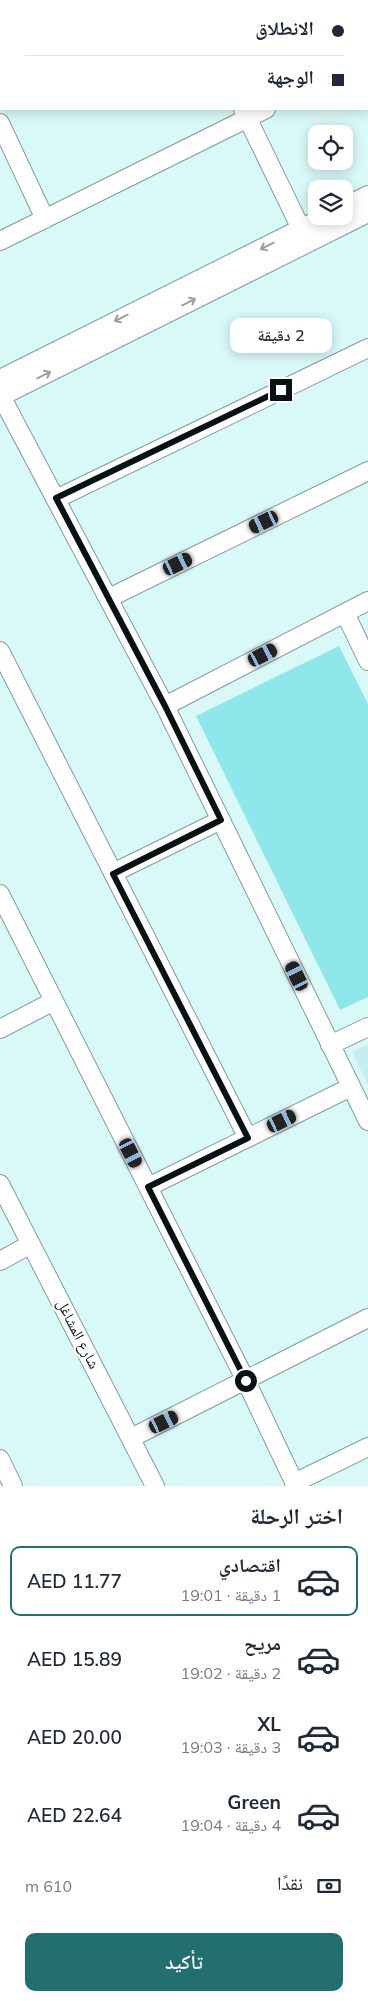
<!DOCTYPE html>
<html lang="ar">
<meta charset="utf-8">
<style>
:root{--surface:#fff;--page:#f2f2f3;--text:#1f2937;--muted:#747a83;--line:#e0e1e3;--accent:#236e71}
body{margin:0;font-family:Mulish,"Noto Naskh Arabic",sans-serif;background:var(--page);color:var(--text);direction:rtl;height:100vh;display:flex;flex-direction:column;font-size:19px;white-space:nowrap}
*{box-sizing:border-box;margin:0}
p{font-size:16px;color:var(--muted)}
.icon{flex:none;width:28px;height:28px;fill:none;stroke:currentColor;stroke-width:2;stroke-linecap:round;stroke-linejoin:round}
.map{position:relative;height:1486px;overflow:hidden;direction:ltr}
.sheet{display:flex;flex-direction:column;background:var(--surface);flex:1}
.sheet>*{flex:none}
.banner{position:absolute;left:0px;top:0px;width:369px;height:110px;box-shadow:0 2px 12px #0003;direction:rtl;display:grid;align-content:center;height:110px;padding:0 25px;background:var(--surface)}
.buttons{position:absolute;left:308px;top:125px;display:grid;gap:10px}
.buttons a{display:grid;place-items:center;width:45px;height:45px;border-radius:10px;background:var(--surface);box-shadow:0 2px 12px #0003;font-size:25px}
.end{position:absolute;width:22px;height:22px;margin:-11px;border:6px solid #071213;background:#fff;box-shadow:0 0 0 2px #fff}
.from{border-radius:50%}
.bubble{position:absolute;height:35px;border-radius:10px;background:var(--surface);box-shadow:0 2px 12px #0003;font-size:16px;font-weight:600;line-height:35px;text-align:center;direction:rtl}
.car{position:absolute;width:15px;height:30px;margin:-15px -8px;border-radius:6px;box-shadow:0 0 4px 1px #0007;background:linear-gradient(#222 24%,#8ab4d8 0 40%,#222 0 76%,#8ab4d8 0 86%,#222 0)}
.banner b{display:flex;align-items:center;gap:18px;height:48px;font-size:19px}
.banner b+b{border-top:1px solid var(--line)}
.banner i{width:12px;height:12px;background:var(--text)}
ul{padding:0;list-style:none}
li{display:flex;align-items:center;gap:15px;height:70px;margin:0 10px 8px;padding:0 15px;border:2px solid transparent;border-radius:10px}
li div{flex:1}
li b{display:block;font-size:19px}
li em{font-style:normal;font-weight:600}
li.on{border-color:var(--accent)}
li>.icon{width:45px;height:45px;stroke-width:1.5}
h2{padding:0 25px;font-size:22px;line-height:60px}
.pay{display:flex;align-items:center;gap:12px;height:55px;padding:0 25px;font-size:19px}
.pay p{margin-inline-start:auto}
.primary-button{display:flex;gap:10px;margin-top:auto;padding:10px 25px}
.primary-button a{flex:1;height:58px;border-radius:10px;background:var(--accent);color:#fff;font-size:20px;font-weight:600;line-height:58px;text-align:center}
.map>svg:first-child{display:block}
.built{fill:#c6eef0}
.green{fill:#8ee7ea}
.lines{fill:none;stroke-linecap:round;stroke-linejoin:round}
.minor-casing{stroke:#809d9e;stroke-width:20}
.minor{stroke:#fff;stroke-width:18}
.oneway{stroke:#9ca0a1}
.route{stroke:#071213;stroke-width:6}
.labels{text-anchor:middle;stroke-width:5;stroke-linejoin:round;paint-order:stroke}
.street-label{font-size:15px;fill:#071213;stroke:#fff}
</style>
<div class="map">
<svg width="368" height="1486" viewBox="0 0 368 1486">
<rect width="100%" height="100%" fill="#d9f8f8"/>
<path class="built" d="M 368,1044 L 368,1085 L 352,1052 Z"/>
<path class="green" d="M 339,646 L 368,704 L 368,997 L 340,1010 L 196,716 Z"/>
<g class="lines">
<g class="minor-casing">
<path id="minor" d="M 191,0 L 191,1
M 305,0 L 306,1
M 243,109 L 306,239
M 0,123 L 45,219
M 344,207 L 368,195
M 0,241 L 266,109
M 0,379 L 326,216
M 1,396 L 165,706 L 368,1121
M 0,397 L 368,213
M 56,499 L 368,348
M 109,598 L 368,471
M 345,613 L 368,661
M 0,651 L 248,1138
M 165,706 L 368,601
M 113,873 L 221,820
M 0,894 L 246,1381 L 296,1486
M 0,1029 L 54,1001
M 330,1045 L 368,1027
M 0,1184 L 155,1486
M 148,1187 L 351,1087
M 0,1261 L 31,1244
M 131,1438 L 368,1318
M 0,1459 L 13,1486
M 294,1483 L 368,1447"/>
</g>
<use href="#minor" class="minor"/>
</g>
<defs><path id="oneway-shaft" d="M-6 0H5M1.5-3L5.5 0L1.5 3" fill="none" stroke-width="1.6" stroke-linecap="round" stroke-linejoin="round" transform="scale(1.25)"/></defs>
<g class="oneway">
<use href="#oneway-shaft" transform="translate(267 246) rotate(154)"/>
<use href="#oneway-shaft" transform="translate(189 302) rotate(-27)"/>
<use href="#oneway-shaft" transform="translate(121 318) rotate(154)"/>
<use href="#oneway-shaft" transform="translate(44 375) rotate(-27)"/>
</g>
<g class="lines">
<path class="route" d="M 246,1381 L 148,1187 L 248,1138 L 113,874 L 221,820 L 165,706 L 56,498 L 281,390"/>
</g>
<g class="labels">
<g class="street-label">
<text transform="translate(78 1334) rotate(63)" y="5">شارع المشاغل</text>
</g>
</g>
</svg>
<div class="buttons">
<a><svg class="icon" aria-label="locate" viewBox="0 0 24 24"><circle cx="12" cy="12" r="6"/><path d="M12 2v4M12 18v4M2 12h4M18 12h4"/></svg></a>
<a><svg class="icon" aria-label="layers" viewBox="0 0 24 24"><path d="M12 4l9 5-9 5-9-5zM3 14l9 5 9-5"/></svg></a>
</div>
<i class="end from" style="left:246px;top:1381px"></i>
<i class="end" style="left:281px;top:390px"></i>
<div class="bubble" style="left:230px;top:318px;width:102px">2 دقيقة</div>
<i class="car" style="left:264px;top:522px;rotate:244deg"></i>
<i class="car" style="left:178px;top:564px;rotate:64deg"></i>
<i class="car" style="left:263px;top:655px;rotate:63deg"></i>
<i class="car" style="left:297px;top:976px;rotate:334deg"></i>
<i class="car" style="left:282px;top:1121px;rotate:64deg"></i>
<i class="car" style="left:131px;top:1153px;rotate:153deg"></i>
<i class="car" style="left:164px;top:1422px;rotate:64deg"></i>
<div class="banner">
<b><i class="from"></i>الانطلاق</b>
<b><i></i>الوجهة</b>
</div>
</div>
<section class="sheet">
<h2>اختر الرحلة</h2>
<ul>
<li class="on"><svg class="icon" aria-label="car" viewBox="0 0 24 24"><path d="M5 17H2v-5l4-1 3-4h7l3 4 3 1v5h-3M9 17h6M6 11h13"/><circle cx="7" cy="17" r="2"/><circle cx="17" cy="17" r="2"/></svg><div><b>اقتصادي</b><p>1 دقيقة · 19:01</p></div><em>AED 11.77</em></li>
<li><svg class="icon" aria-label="car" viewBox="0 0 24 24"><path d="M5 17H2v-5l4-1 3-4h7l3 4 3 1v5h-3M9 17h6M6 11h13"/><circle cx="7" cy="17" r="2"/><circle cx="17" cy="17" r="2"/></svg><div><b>مريح</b><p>2 دقيقة · 19:02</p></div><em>AED 15.89</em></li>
<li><svg class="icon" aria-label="car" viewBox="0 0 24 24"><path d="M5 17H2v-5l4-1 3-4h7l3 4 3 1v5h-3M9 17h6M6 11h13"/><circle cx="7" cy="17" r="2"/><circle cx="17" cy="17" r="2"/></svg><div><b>XL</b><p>3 دقيقة · 19:03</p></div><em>AED 20.00</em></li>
<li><svg class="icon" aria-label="car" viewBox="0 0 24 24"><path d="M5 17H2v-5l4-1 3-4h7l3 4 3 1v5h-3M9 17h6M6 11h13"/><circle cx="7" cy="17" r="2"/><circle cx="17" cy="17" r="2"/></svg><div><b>Green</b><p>4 دقيقة · 19:04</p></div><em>AED 22.64</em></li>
</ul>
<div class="pay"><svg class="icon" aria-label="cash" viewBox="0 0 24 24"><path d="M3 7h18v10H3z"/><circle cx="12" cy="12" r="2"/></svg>نقدًا<p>610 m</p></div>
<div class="primary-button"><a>تأكيد</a></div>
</section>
